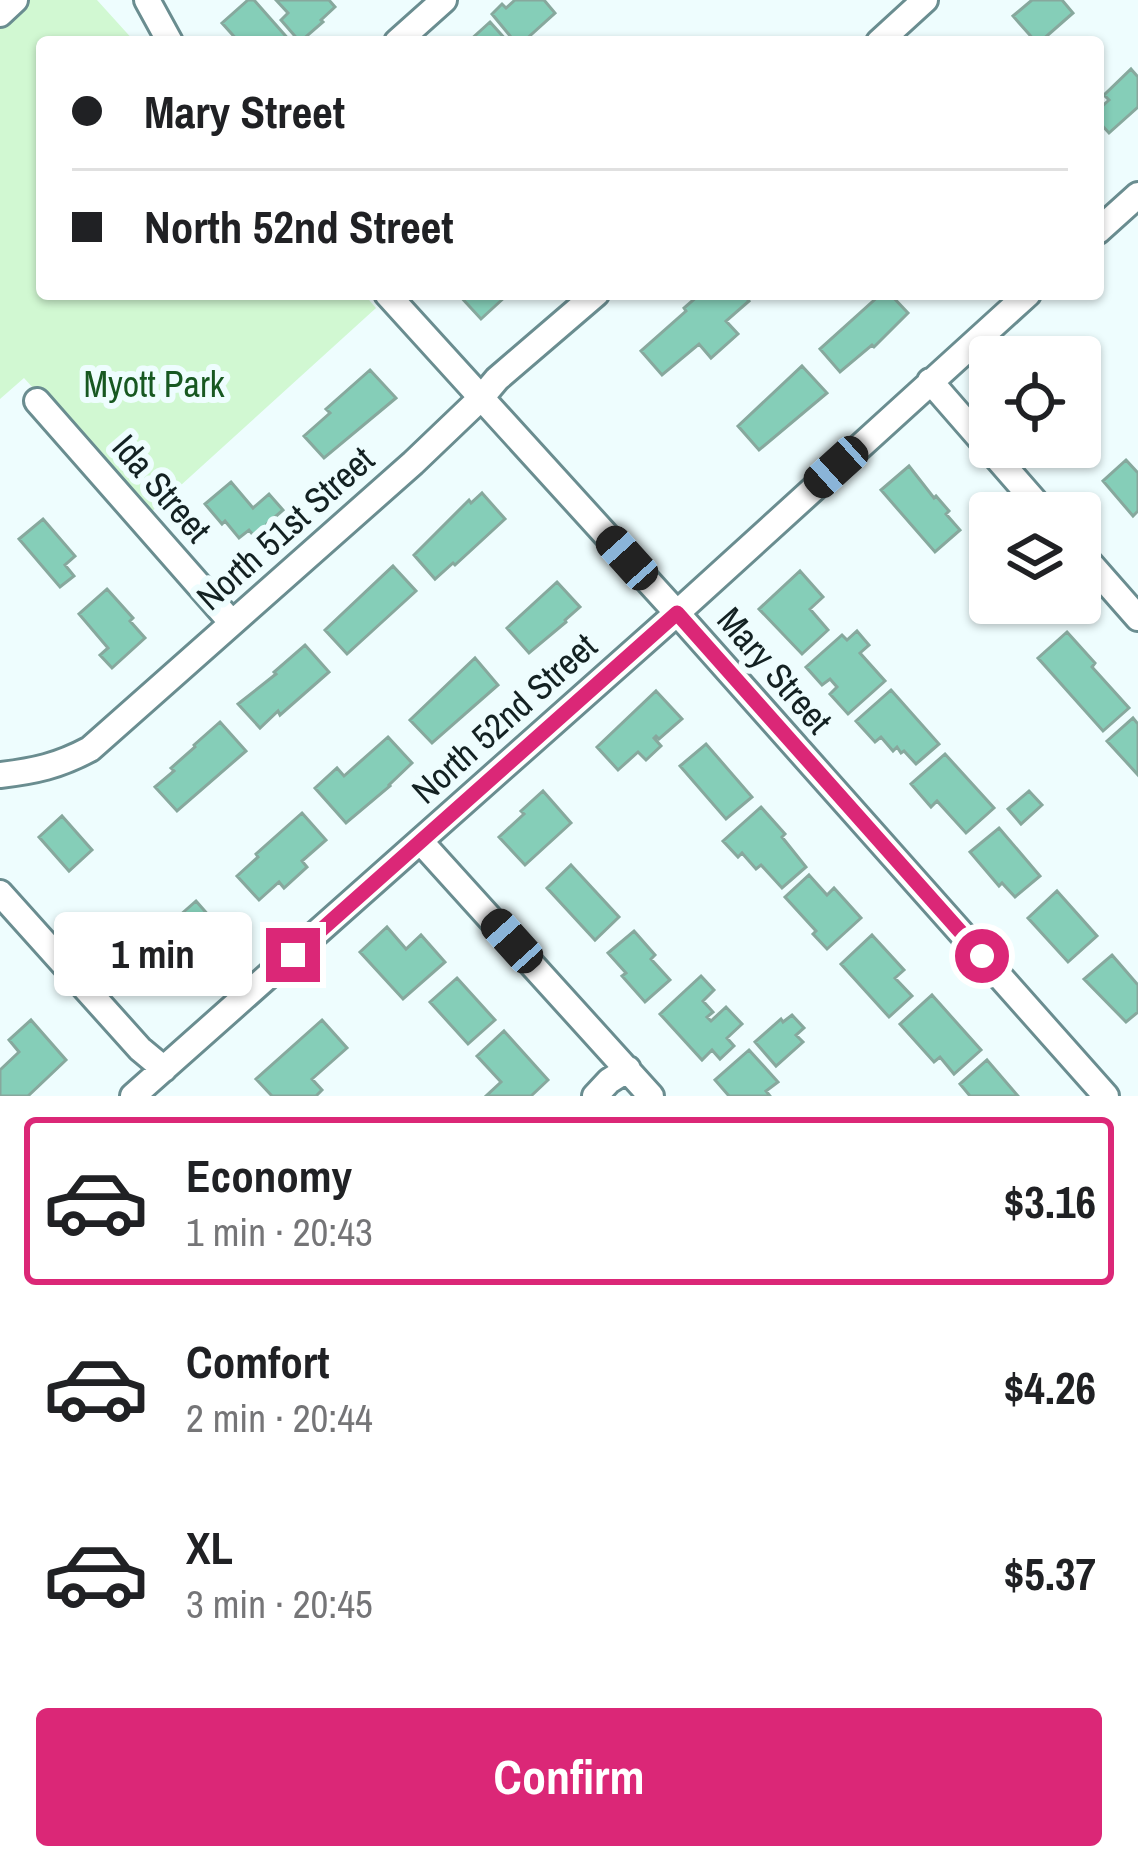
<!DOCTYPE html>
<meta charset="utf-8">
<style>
:root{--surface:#fff;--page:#f6f6f6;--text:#202124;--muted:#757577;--line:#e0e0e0;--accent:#db2777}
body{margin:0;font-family:"Archivo Narrow",sans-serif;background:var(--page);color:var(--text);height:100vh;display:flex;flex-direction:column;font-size:45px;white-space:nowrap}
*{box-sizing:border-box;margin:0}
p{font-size:39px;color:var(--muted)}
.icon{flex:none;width:66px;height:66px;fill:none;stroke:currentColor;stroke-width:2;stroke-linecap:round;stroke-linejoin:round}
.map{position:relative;height:1096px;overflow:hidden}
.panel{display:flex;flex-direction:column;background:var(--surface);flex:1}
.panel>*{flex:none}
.hud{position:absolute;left:36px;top:36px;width:1068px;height:264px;border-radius:12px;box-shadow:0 3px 9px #0004;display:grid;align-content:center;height:264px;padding:0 36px;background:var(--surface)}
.controls{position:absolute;left:969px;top:336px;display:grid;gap:24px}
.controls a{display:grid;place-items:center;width:132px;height:132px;border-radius:12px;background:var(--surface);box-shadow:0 3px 9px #0004;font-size:60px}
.end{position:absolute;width:54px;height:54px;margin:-27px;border:15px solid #db2777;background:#fff;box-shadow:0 0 0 6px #fff}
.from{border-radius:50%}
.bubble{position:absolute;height:84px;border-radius:12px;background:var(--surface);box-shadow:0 3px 9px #0004;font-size:39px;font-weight:800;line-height:84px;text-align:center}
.car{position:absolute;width:36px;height:72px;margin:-36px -18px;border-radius:15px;box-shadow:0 0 9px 3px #0007;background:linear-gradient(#222 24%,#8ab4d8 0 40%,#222 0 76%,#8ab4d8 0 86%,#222 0)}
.hud b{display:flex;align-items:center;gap:42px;height:114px;font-size:45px}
.hud b+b{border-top:3px solid var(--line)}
.hud i{width:30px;height:30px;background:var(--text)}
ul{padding:21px 0 0;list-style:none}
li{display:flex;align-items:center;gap:36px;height:168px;margin:0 24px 18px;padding:0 12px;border:6px solid transparent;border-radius:12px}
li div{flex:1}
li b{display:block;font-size:45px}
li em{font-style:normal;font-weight:800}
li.current{border-color:var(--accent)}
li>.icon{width:108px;height:108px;stroke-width:1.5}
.action{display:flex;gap:24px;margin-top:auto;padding:24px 36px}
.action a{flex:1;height:138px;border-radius:12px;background:var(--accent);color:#fff;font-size:48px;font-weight:800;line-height:138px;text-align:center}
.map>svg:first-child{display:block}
.green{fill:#d1f8d2}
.building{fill:#85ceb8;stroke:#87a89d;stroke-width:3}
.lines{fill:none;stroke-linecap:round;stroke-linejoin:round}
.street-casing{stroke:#6a8d90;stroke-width:30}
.street{stroke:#fff;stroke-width:24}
.route{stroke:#db2777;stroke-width:15}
.labels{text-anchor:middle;stroke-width:12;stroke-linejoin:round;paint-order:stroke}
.park-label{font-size:36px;fill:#175821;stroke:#eefdfe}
.street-label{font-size:36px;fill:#132122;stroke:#eefdfe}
</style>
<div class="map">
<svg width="1138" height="1096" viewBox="0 0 1138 1096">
<rect width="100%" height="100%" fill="#eefdfe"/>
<path class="green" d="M 9,0 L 97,0 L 135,42 L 42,42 L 42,294 L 364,294 L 376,308 L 148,515 L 24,378 L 0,399 L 0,8 Z"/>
<path class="building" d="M 248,0 L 254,0 L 291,42 L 239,42 L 222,23 Z
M 276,0 L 329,0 L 335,7 L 321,20 L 323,22 L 300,42 L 281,20 L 288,13 Z
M 515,0 L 544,0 L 555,13 L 523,42 L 515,42 L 492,14 L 502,4 L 506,8 Z
M 1032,0 L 1062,0 L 1073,13 L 1040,42 L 1036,42 L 1013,16 Z
M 490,22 L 508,42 L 468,42 Z
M 1131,69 L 1138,77 L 1138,107 L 1109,133 L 1098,121 L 1098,110 L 1109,100 L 1104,95 Z
M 458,294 L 505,294 L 506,296 L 481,319 Z
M 700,294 L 743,294 L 749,301 L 726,321 L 738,334 L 711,358 L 699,344 L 662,375 L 641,351 L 686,311 L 684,308 Z
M 881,294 L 890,294 L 908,313 L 874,347 L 872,345 L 840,372 L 820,349 Z
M 802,366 L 827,393 L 759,450 L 738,426 Z
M 370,370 L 396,398 L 324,458 L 304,436 L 330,413 L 326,409 Z
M 1126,460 L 1138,473 L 1138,511 L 1133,516 L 1103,481 Z
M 909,466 L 934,498 L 936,496 L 949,511 L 946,514 L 960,530 L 935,552 L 881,490 Z
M 231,482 L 253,508 L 269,494 L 283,510 L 267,524 L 272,530 L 258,541 L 249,530 L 239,538 L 225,521 L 222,524 L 205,504 Z
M 482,493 L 505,519 L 455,565 L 453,563 L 435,579 L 414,555 L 469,500 L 471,503 Z
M 43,519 L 75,556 L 65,565 L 74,576 L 60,587 L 19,539 Z
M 393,566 L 416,591 L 347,654 L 325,630 Z
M 800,571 L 823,597 L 810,609 L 828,630 L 802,654 L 759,609 Z
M 557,582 L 580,607 L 565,620 L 566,622 L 529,653 L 507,628 Z
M 107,589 L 133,618 L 130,621 L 145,638 L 112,668 L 100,655 L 108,648 L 79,614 Z
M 857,631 L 869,645 L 860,653 L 885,681 L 848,714 L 830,694 L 837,687 L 830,679 L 822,685 L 806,667 L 842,635 L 847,640 Z
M 1067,632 L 1095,663 L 1092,667 L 1129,708 L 1103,731 L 1038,658 Z
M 305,645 L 329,672 L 280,715 L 278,711 L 260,728 L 238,704 L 276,674 L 274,672 Z
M 475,658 L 498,685 L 432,743 L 410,720 Z
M 891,690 L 939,744 L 916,764 L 904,751 L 901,753 L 897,747 L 893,751 L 881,737 L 875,742 L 856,721 Z
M 656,691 L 682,719 L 659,739 L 656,736 L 654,738 L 661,746 L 646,760 L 638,752 L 618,770 L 597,747 Z
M 1133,718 L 1138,724 L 1138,775 L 1107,741 Z
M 220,722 L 246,751 L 177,811 L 155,787 L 174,771 L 171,768 L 195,747 L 194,745 Z
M 388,737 L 412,763 L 389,785 L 390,786 L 346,823 L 315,788 L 337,768 L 344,776 Z
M 706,744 L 752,797 L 726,819 L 680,766 Z
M 945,754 L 994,808 L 966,833 L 937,801 L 931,807 L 911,784 Z
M 543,791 L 571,823 L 525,865 L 499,837 L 524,814 L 521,811 Z
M 1029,791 L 1042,805 L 1021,824 L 1008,809 Z
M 761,807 L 785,834 L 782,837 L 806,867 L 782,888 L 761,865 L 756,869 L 742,853 L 738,857 L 723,841 Z
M 302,813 L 326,840 L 302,861 L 307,867 L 284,888 L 279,882 L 259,900 L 237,876 L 258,857 L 256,854 Z
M 62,816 L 92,850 L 69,871 L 39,837 Z
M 999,828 L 1040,876 L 1015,897 L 1002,883 L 999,886 L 970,852 Z
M 571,865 L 619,917 L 595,940 L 547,888 Z
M 809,875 L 827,895 L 834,888 L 861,918 L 827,949 L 813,934 L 816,931 L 785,897 Z
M 1057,891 L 1097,936 L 1068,962 L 1028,918 Z
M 196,901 L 218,926 L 148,988 L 129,967 L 157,943 L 153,939 Z
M 387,927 L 406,949 L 421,935 L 445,962 L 403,999 L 360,952 Z
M 634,931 L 655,955 L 651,959 L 670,980 L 645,1002 L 622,976 L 626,973 L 608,953 Z
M 872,935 L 904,970 L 895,978 L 912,996 L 889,1017 L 841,964 Z
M 1112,955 L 1138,985 L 1138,1012 L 1126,1022 L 1084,979 Z
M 701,976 L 714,990 L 703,1001 L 713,1012 L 707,1017 L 711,1021 L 726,1007 L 742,1024 L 727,1038 L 734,1046 L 720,1059 L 712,1050 L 702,1060 L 660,1014 Z
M 457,978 L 495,1020 L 468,1044 L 430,1002 Z
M 932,995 L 981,1050 L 954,1074 L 940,1057 L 934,1062 L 900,1024 Z
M 792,1015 L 804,1028 L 796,1035 L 803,1042 L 776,1066 L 755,1042 L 781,1019 L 783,1022 Z
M 31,1020 L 66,1060 L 28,1096 L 0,1096 L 0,1070 L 19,1052 L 9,1040 Z
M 322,1020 L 347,1048 L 312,1079 L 322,1090 L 316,1096 L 272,1096 L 256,1079 Z
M 504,1031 L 548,1080 L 531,1096 L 486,1096 L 501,1082 L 477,1056 Z
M 749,1050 L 778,1082 L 766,1091 L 770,1096 L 729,1096 L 715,1080 Z
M 987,1060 L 1018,1096 L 970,1096 L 960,1084 Z"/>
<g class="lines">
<g class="street-casing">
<path id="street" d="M 147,0 L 170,42
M 0,14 L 15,0
M 397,42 L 444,0
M 879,42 L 925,0
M 1098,231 L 1138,195
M 387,294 L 677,613 L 1106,1096
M 930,381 L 1045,513
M 37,401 L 232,623
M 1080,552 L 1138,618
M 0,775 C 35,771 58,766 90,749 L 413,463 L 481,398 L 497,379 L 596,294
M 421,842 L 651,1096
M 0,893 L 140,1049 L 164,1069
M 133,1096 L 677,613 L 1028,294
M 595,1096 L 609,1081 L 628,1069"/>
</g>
<use href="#street" class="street"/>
</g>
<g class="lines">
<path class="route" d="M 293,955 L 677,613 L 982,956"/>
</g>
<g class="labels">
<g class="park-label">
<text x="154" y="397">Myott Park</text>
</g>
<g class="street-label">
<text transform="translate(162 488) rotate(49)" y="13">Ida Street</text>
<text transform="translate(285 528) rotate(-42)" y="13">North 51st Street</text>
<text transform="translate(775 670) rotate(49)" y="13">Mary Street</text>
<text transform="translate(504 718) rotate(-42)" y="13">North 52nd Street</text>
</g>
</g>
</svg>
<div class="controls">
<a><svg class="icon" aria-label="locate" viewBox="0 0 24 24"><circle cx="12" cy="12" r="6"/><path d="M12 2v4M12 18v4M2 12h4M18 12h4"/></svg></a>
<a><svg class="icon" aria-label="layers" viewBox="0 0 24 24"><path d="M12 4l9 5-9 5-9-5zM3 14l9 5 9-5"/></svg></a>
</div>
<i class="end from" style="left:982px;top:956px"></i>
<i class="end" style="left:293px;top:955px"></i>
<div class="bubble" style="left:54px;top:912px;width:198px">1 min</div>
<i class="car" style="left:836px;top:467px;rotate:228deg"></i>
<i class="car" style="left:627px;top:558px;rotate:318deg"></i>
<i class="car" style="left:512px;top:941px;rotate:318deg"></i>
<div class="hud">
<b><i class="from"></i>Mary Street</b>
<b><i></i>North 52nd Street</b>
</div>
</div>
<section class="panel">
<ul>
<li class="current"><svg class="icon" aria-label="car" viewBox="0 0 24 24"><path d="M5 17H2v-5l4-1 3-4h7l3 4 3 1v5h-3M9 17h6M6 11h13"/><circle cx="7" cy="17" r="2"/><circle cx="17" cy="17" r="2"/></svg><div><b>Economy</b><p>1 min · 20:43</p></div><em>$3.16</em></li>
<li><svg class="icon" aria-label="car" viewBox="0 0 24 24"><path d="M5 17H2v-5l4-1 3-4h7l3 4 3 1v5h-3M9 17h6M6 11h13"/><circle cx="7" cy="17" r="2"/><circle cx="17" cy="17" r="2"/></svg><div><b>Comfort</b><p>2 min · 20:44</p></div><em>$4.26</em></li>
<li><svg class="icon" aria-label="car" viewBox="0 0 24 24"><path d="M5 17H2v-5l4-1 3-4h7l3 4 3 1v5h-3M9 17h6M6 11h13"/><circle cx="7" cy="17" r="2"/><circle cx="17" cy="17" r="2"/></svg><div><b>XL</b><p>3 min · 20:45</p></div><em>$5.37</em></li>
</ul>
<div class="action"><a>Confirm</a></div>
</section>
